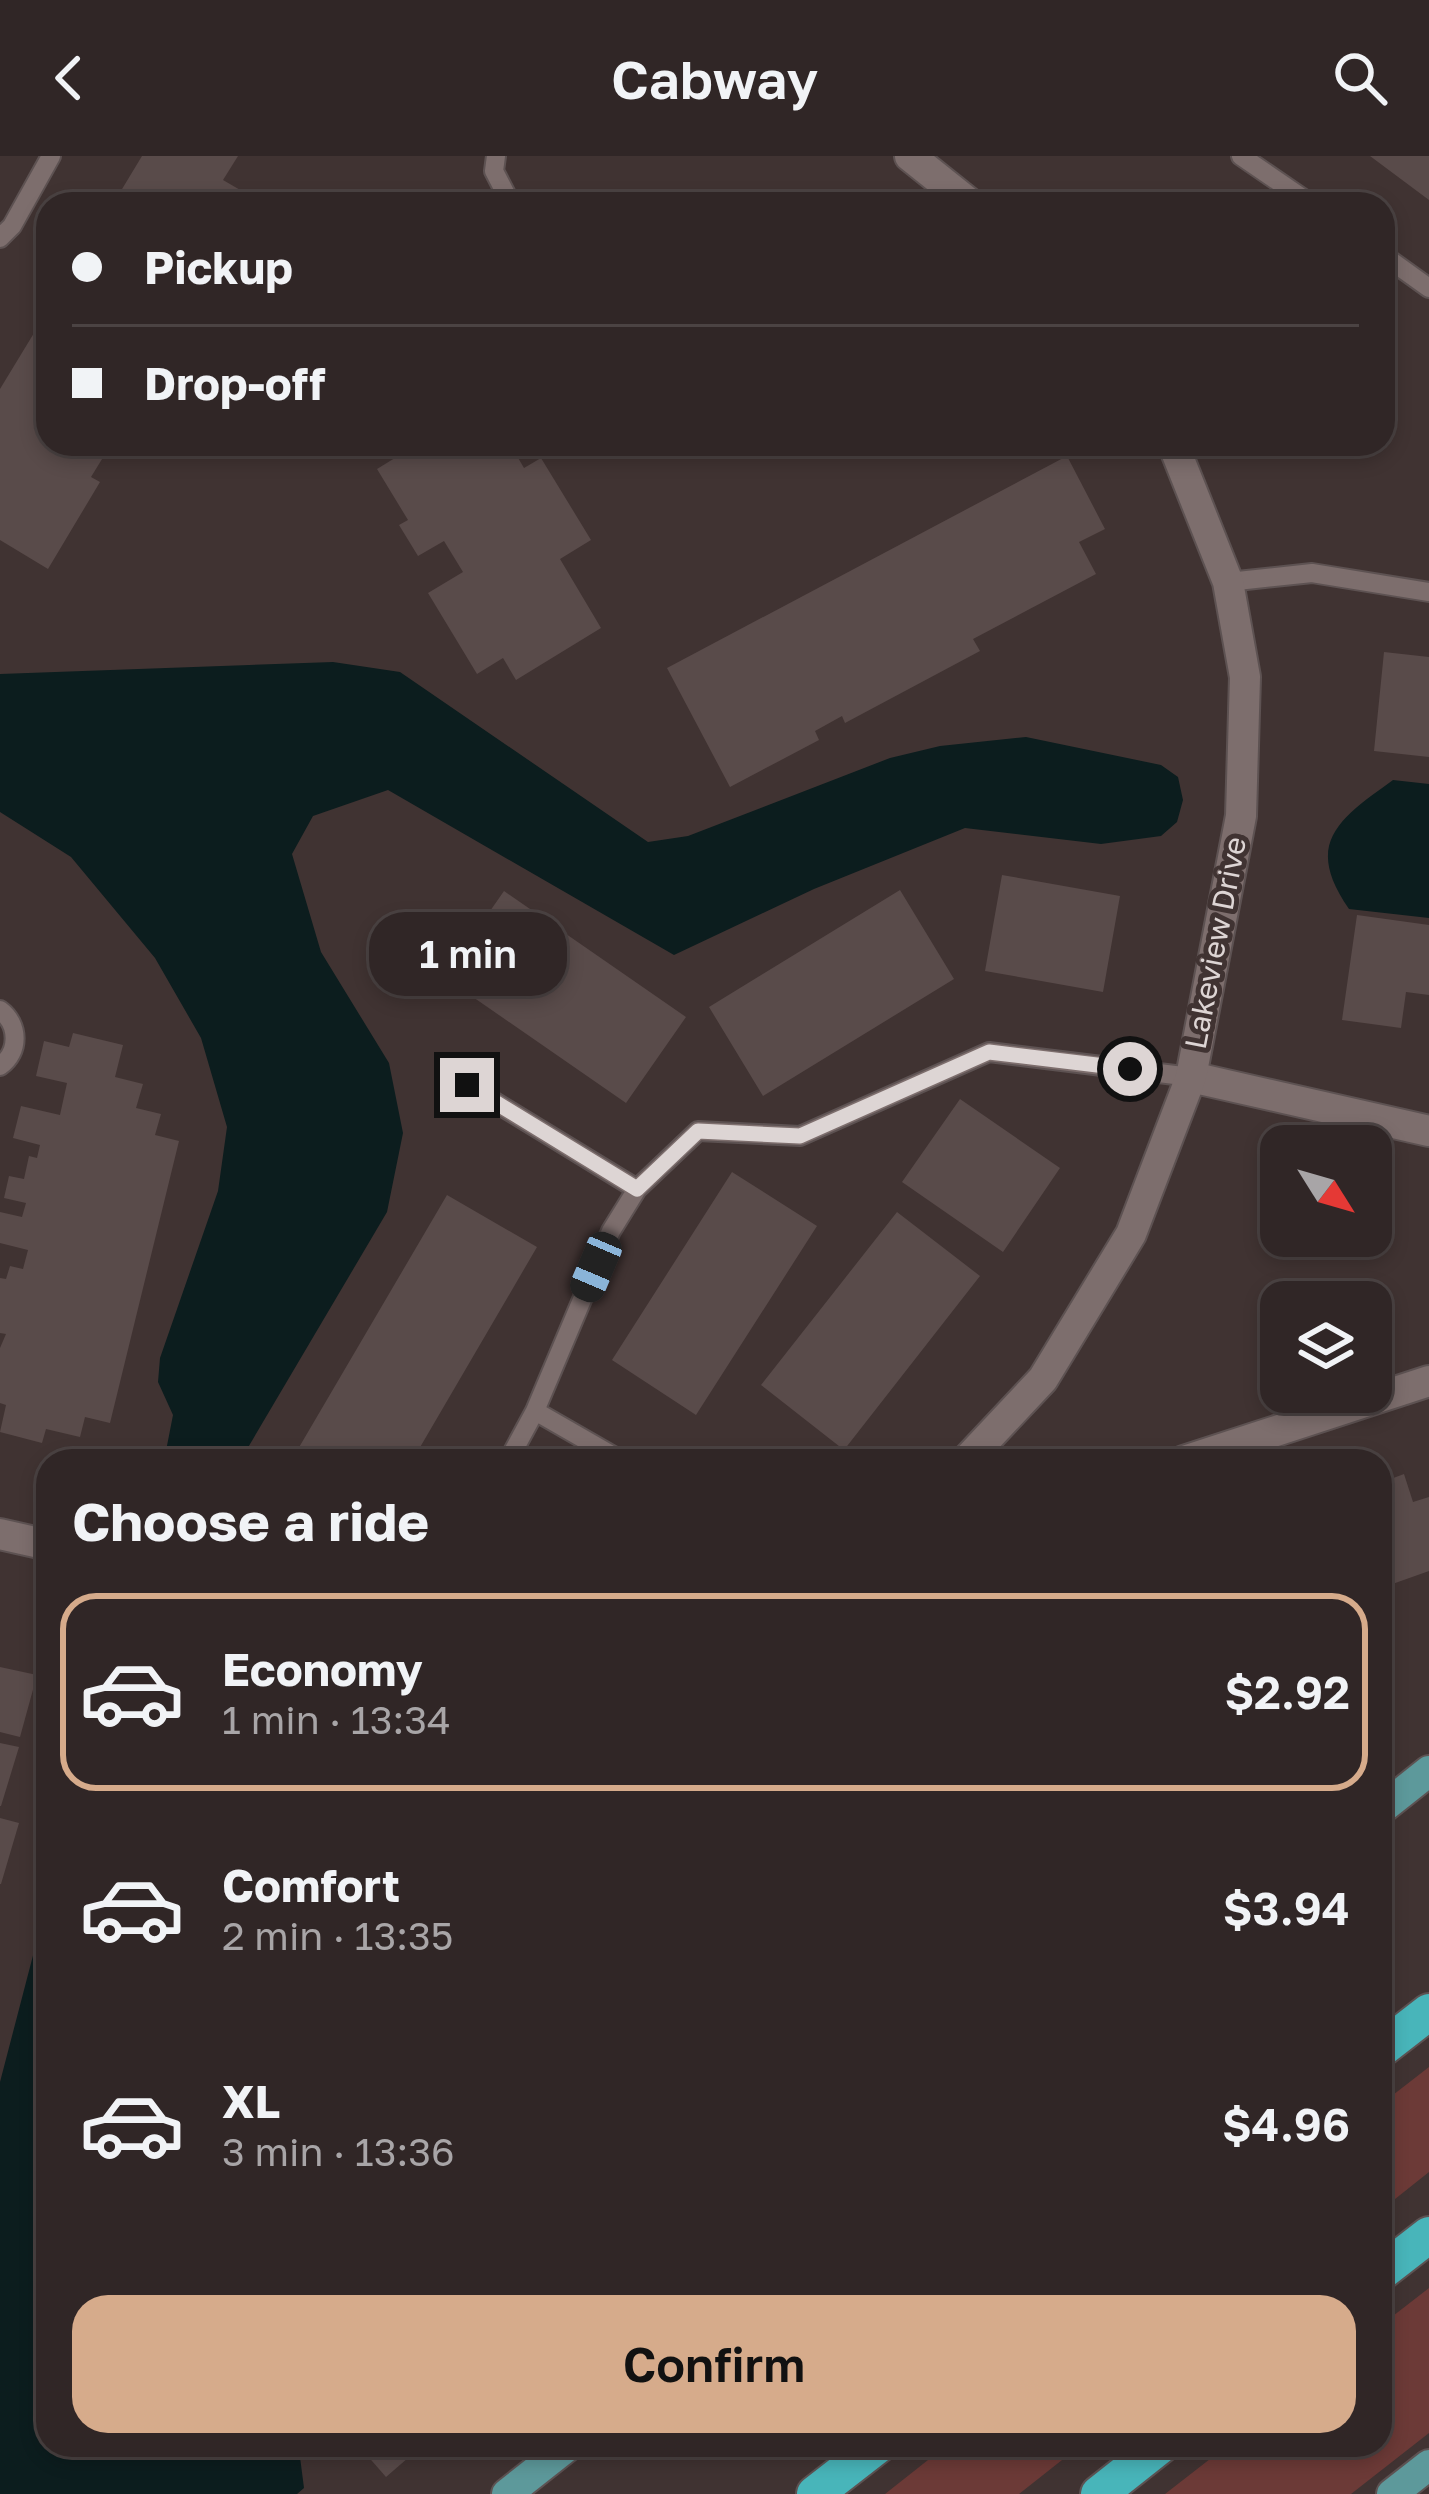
<!DOCTYPE html>
<meta charset="utf-8">
<style>
:root{--surface:#302626;--page:#382e2e;--text:#f1f3f6;--muted:#a8a5a7;--line:#4b4343;--accent:#d6ab8b}
body{margin:0;font-family:"Golos Text",sans-serif;background:var(--page);color:var(--text);height:100vh;display:flex;flex-direction:column;font-size:45px;white-space:nowrap}
*{box-sizing:border-box;margin:0}
p{font-size:39px;color:var(--muted)}
.icon{flex:none;width:66px;height:66px;fill:none;stroke:currentColor;stroke-width:2;stroke-linecap:round;stroke-linejoin:round}
.map{position:relative;flex:1;overflow:hidden}
.panel{position:absolute;left:36px;top:1293px;width:1356px;height:1008px;display:flex;flex-direction:column;background:var(--surface);border-radius:36px;box-shadow:0 6px 18px #0003,0 0 0 3px var(--line)}
.panel>*{flex:none}
.banner{position:absolute;left:36px;top:36px;width:1359px;height:264px;border-radius:36px;box-shadow:0 6px 18px #0003,0 0 0 3px var(--line);display:grid;align-content:center;height:264px;padding:0 36px;background:var(--surface)}
.needle{width:78px;rotate:127deg}
.buttons{position:absolute;left:1260px;top:969px;display:grid;gap:24px}
.buttons a{display:grid;place-items:center;width:132px;height:132px;border-radius:24px;background:var(--surface);box-shadow:0 6px 18px #0003,0 0 0 3px var(--line);font-size:60px}
.end{position:absolute;width:54px;height:54px;margin:-27px;border:15px solid #ddd5d4;background:#111;box-shadow:0 0 0 6px #111}
.from{border-radius:50%}
.bubble{position:absolute;height:84px;border-radius:36px;background:var(--surface);box-shadow:0 6px 18px #0003,0 0 0 3px var(--line);font-size:39px;font-weight:600;line-height:84px;text-align:center}
.car{position:absolute;width:36px;height:72px;margin:-36px -18px;border-radius:15px;box-shadow:0 0 9px 3px #0007;background:linear-gradient(#222 24%,#8ab4d8 0 40%,#222 0 76%,#8ab4d8 0 86%,#222 0)}
.banner b{display:flex;align-items:center;gap:42px;height:114px;font-size:45px}
.banner b+b{border-top:3px solid var(--line)}
.banner i{width:30px;height:30px;background:var(--text)}
ul{padding:0;list-style:none}
li{display:flex;align-items:center;gap:36px;height:198px;margin:0 24px 18px;padding:0 12px;border:6px solid transparent;border-radius:36px}
li div{flex:1}
li b{display:block;font-size:45px}
li em{font-style:normal;font-weight:600}
li.current{border-color:var(--accent)}
li>.icon{width:108px;height:108px;stroke-width:1.5}
h2{padding:0 36px;font-size:54px;line-height:144px}
.action{display:flex;gap:24px;margin-top:auto;padding:24px 36px}
.action a{flex:1;height:138px;border-radius:36px;background:var(--accent);color:#111;font-size:48px;font-weight:600;line-height:138px;text-align:center}
header{display:flex;justify-content:space-between;align-items:center;height:156px;padding:0 36px;background:var(--surface);font-size:54px;font-weight:600}
.map>svg:first-child{display:block}
.green{fill:#6c3a37}
.water{fill:#0c1d1e}
.building{fill:#594b4a}
.lines{fill:none;stroke-linecap:round;stroke-linejoin:round}
.service-casing{stroke:#5d5252;stroke-width:22}
.minor-casing{stroke:#5d5252;stroke-width:34}
.tertiary-casing{stroke:#5d5252;stroke-width:34}
.primary-casing{stroke:#5d5252;stroke-width:34}
.motorway-casing{stroke:#5d5252;stroke-width:40}
.service{stroke:#7d6e6d;stroke-width:18}
.minor{stroke:#7d6e6d;stroke-width:30}
.tertiary{stroke:#7d6e6d;stroke-width:30}
.primary{stroke:#5d999b;stroke-width:30}
.motorway{stroke:#48b5ba;stroke-width:36}
.route{stroke:#ddd5d4;stroke-width:15}
.labels{text-anchor:middle;stroke-width:10;stroke-linejoin:round;paint-order:stroke}
.street-label{font-size:30px;fill:#ddd5d4;stroke:#403332}
</style>
<header><svg class="icon" aria-label="back" viewBox="0 0 24 24"><path d="M15 5l-7 7 7 7"/></svg>Cabway<svg class="icon" aria-label="search" viewBox="0 0 24 24"><circle cx="10" cy="10" r="6"/><path d="M15 15l6 6"/></svg></header>
<div class="map">
<svg width="1429" height="2338" viewBox="0 0 1429 2338">
<rect width="100%" height="100%" fill="#403332"/>
<path class="green" d="M 1429,1911 L 1429,2016 L 1380,2055 L 1380,1949 Z
M 1429,2132 L 1429,2277 L 1351,2338 L 1165,2338 L 1228,2289 L 1380,2289 L 1380,2170 Z
M 947,2289 L 1081,2289 L 1019,2338 L 885,2338 Z"/>
<path class="water" d="M 333,506 L 400,516 L 648,686 L 688,680 L 890,602 L 940,590 L 1026,581 L 1161,609 L 1178,621 L 1183,644 L 1177,666 L 1161,680 L 1101,688 L 965,672 L 814,733 L 674,799 L 388,634 L 313,660 L 292,698 L 321,796 L 389,907 L 403,977 L 387,1056 L 240,1305 L 164,1305 L 173,1259 L 158,1226 L 160,1202 L 218,1035 L 227,971 L 201,882 L 155,802 L 71,701 L 0,656 L 0,518 Z
M 1393,624 L 1429,628 L 1429,762 L 1349,753 C 1303,687 1339,663 1393,624 Z
M 48,1742 L 48,2289 L 289,2289 L 300,2301 L 304,2332 L 297,2338 L 0,2338 L 0,1926 Z"/>
<path class="building" d="M 142,0 L 238,0 L 223,24 L 254,42 L 250,48 L 113,48 Z
M 1370,0 L 1429,0 L 1429,44 Z
M 48,154 L 48,288 L 120,288 L 114,299 L 107,295 L 91,321 L 100,326 L 48,413 L 0,384 L 0,233 Z
M 397,288 L 510,288 L 524,312 L 541,302 L 591,384 L 560,403 L 601,472 L 516,524 L 503,502 L 477,518 L 428,437 L 463,416 L 444,385 L 418,400 L 399,369 L 408,364 L 377,313 L 403,297 Z
M 1067,300 L 1105,373 L 1079,386 L 1096,418 L 973,483 L 980,495 L 845,567 L 842,560 L 815,575 L 819,584 L 730,631 L 667,512 Z
M 1384,496 L 1429,501 L 1429,601 L 1374,595 Z
M 1002,719 L 1120,740 L 1103,836 L 985,815 Z
M 900,734 L 954,823 L 763,940 L 709,851 Z
M 504,735 L 686,861 L 626,947 L 444,821 Z
M 1357,759 L 1429,769 L 1429,839 L 1406,836 L 1401,872 L 1342,864 Z
M 73,877 L 123,889 L 115,921 L 143,928 L 136,952 L 161,958 L 155,979 L 179,985 L 110,1267 L 85,1261 L 80,1281 L 46,1273 L 42,1287 L 0,1276 L 6,1249 L 0,1247 L 0,1192 L 6,1178 L 0,1177 L 0,1122 L 6,1123 L 10,1110 L 23,1113 L 28,1094 L 0,1087 L 0,1056 L 22,1061 L 26,1047 L 4,1042 L 9,1020 L 24,1023 L 29,1000 L 37,1002 L 40,989 L 13,982 L 21,950 L 60,959 L 67,927 L 36,920 L 44,885 L 69,891 Z
M 960,943 L 1060,1012 L 1003,1096 L 902,1026 Z
M 732,1016 L 817,1070 L 696,1259 L 612,1204 Z
M 447,1039 L 537,1091 L 412,1305 L 291,1305 Z
M 897,1056 L 980,1120 L 844,1294 L 761,1229 Z
M 1404,1318 L 1413,1346 L 1429,1341 L 1429,1415 L 1384,1431 L 1380,1420 L 1380,1327 Z
M 0,1511 L 37,1519 L 20,1581 L 0,1576 Z
M 0,1587 L 19,1591 L 1,1650 L 0,1650 Z
M 0,1662 L 19,1667 L 1,1728 L 0,1728 Z
M 358,2289 L 423,2289 L 386,2321 Z"/>
<g class="lines">
<g class="service-casing">
<path id="service" d="M 496,0 L 494,15 L 511,48
M 1241,0 L 1311,48
M 0,82 L 12,70 L 51,0
M 1383,99 L 1429,132
M 839,288 L 845,292 L 877,288
M 1228,426 L 1312,417 L 1429,436
M 0,854 C 19,868 20,896 0,910
M 467,929 L 637,1033
M 535,1255 L 622,1305
M 508,1305 L 535,1255 L 611,1075 L 637,1033 L 698,975 L 800,980 L 989,896 L 1191,921"/>
</g>
<g class="minor-casing">
<path id="minor" d="M 1191,921 L 1429,975
M 1184,1305 L 1429,1225"/>
</g>
<g class="tertiary-casing">
<path id="tertiary" d="M 910,0 L 970,48
M 966,1305 L 1043,1223 L 1131,1078 L 1191,921 L 1241,660 L 1245,521 L 1228,426 L 1173,288
M 0,1378 L 48,1389"/>
</g>
<g class="primary-casing">
<path id="primary" d="M 1380,1654 L 1429,1615
M 507,2338 L 569,2289
M 1392,2338 L 1429,2309"/>
</g>
<g class="motorway-casing">
<path id="motorway" d="M 1380,1894 L 1429,1856
M 1380,2117 L 1429,2079
M 815,2338 L 878,2289
M 1099,2338 L 1161,2289"/>
</g>
<use href="#service" class="service"/>
<use href="#minor" class="minor"/>
<use href="#tertiary" class="tertiary"/>
<use href="#primary" class="primary"/>
<use href="#motorway" class="motorway"/>
</g>
<g class="lines">
<path class="route" d="M 467,929 L 637,1033 L 698,975 L 800,980 L 989,896 L 1130,913"/>
</g>
<g class="labels">
<g class="street-label">
<text transform="translate(1216 787) rotate(-79)" y="10">Lakeview Drive</text>
</g>
</g>
</svg>
<div class="buttons">
<a><svg class="needle" viewBox="-14 -14 28 28"><path d="M0-13l5 13h-10z" fill="#e53935"/><path d="M0 13l5-13h-10z" fill="#a8a5a7"/></svg></a>
<a><svg class="icon" aria-label="layers" viewBox="0 0 24 24"><path d="M12 4l9 5-9 5-9-5zM3 14l9 5 9-5"/></svg></a>
</div>
<i class="end from" style="left:1130px;top:913px"></i>
<i class="end" style="left:467px;top:929px"></i>
<div class="bubble" style="left:369px;top:756px;width:198px">1 min</div>
<i class="car" style="left:596px;top:1111px;rotate:203deg"></i>
<div class="banner">
<b><i class="from"></i>Pickup</b>
<b><i></i>Drop-off</b>
</div>
<section class="panel">
<h2>Choose a ride</h2>
<ul>
<li class="current"><svg class="icon" aria-label="car" viewBox="0 0 24 24"><path d="M5 17H2v-5l4-1 3-4h7l3 4 3 1v5h-3M9 17h6M6 11h13"/><circle cx="7" cy="17" r="2"/><circle cx="17" cy="17" r="2"/></svg><div><b>Economy</b><p>1 min · 13:34</p></div><em>$2.92</em></li>
<li><svg class="icon" aria-label="car" viewBox="0 0 24 24"><path d="M5 17H2v-5l4-1 3-4h7l3 4 3 1v5h-3M9 17h6M6 11h13"/><circle cx="7" cy="17" r="2"/><circle cx="17" cy="17" r="2"/></svg><div><b>Comfort</b><p>2 min · 13:35</p></div><em>$3.94</em></li>
<li><svg class="icon" aria-label="car" viewBox="0 0 24 24"><path d="M5 17H2v-5l4-1 3-4h7l3 4 3 1v5h-3M9 17h6M6 11h13"/><circle cx="7" cy="17" r="2"/><circle cx="17" cy="17" r="2"/></svg><div><b>XL</b><p>3 min · 13:36</p></div><em>$4.96</em></li>
</ul>
<div class="action"><a>Confirm</a></div>
</section>
</div>
